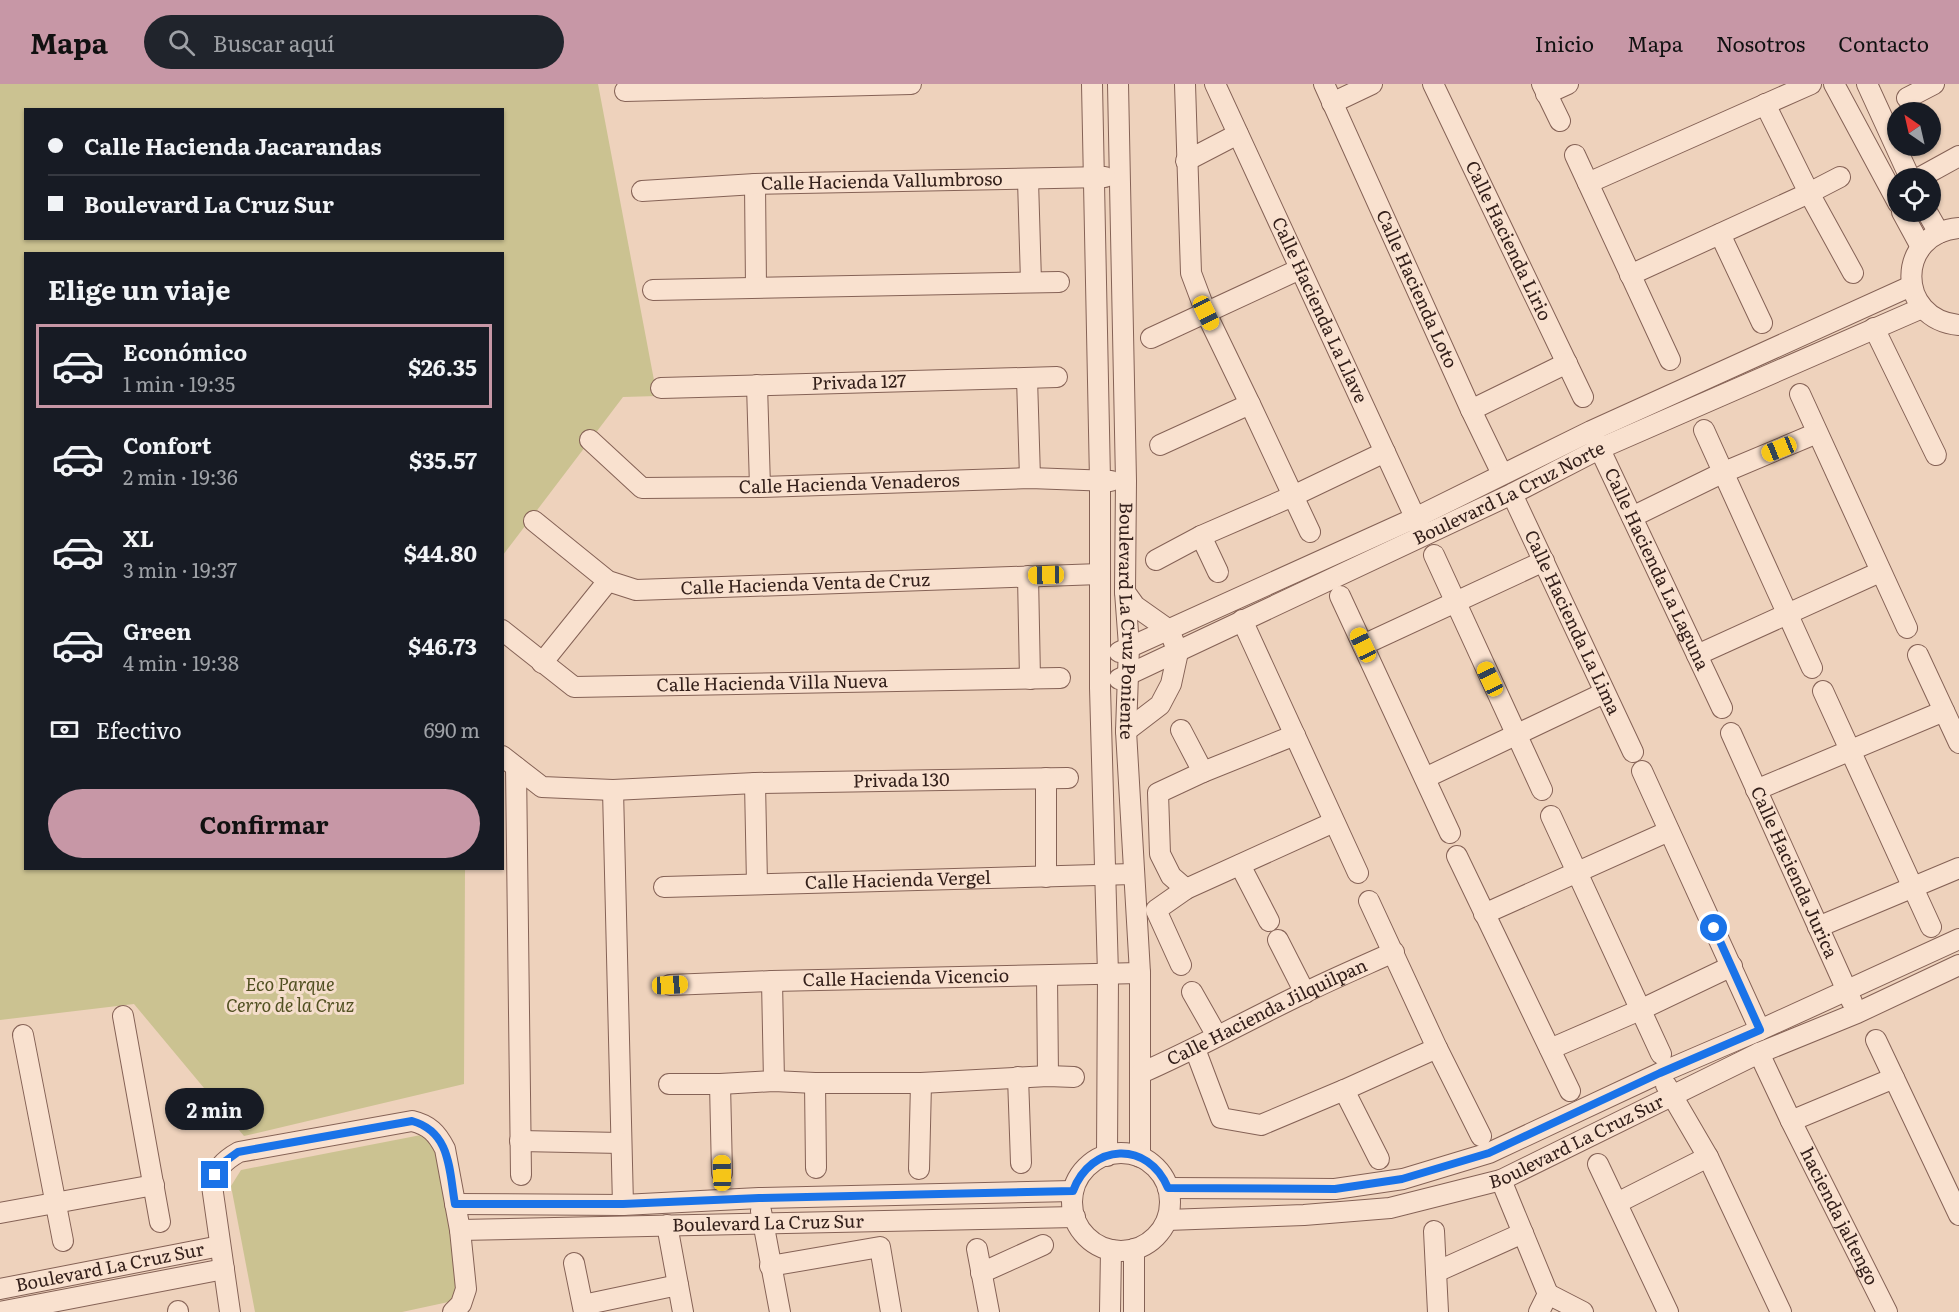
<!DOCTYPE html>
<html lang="es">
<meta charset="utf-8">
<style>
:root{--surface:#171b24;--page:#20242c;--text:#f1f3f6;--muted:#9ea1a6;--line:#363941;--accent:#c797a6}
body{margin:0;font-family:Literata,serif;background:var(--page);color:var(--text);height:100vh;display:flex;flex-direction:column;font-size:22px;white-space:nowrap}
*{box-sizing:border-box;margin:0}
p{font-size:20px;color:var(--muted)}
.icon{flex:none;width:33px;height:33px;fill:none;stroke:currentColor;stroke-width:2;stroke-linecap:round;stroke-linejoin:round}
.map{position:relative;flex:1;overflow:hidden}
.details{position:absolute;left:24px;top:168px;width:480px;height:618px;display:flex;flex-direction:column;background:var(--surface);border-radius:0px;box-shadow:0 2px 4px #0004}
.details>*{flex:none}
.top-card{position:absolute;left:24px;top:24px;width:480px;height:132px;border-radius:0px;box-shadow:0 2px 4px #0004;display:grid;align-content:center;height:132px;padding:0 24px;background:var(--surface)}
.needle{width:39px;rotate:326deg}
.buttons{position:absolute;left:1887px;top:18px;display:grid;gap:12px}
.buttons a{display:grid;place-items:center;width:54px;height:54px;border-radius:50%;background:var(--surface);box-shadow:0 2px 4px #0004;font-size:30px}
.end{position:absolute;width:27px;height:27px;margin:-14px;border:8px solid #1a73e8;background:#fff;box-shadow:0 0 0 3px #fff}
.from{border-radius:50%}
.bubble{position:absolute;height:42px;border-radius:21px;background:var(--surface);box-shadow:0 2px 4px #0004;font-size:20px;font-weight:700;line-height:42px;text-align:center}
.car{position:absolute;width:18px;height:36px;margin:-18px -9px;border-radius:8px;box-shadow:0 0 4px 2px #0007;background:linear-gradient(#f5c518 24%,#345 0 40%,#f5c518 0 76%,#345 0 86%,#f5c518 0)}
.top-card b{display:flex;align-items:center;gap:21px;height:57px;font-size:22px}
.top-card b+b{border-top:2px solid var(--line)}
.top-card i{width:15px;height:15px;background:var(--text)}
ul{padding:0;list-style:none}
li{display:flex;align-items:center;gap:18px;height:84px;margin:0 12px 9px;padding:0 12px;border:3px solid transparent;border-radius:0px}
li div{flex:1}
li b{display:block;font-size:22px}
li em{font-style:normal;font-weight:700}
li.active{border-color:var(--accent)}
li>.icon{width:54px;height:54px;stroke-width:1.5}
h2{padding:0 24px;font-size:27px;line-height:72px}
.pay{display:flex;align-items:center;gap:15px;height:66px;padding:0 24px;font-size:22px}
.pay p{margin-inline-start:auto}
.button{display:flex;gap:12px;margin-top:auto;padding:12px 24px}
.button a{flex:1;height:69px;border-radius:36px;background:var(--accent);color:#111;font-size:24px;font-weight:700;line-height:69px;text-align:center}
header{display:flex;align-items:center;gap:36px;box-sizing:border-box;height:84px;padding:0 30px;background:var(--accent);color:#111}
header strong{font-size:28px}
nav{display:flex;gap:33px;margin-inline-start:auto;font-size:21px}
.search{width:420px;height:54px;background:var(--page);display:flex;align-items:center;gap:15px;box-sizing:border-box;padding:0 21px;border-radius:33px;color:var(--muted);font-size:22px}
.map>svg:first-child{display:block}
.green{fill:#cbc291;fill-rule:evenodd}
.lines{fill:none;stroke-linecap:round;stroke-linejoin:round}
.minor-casing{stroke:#856256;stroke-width:22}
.minor{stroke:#f9e1cf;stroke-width:20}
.route{stroke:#1a73e8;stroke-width:8}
.labels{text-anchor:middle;stroke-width:6;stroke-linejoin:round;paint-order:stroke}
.street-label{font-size:18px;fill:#34201b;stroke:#f5decc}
.park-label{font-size:18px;font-style:italic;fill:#515021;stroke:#f5decc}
</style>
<header>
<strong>Mapa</strong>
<div class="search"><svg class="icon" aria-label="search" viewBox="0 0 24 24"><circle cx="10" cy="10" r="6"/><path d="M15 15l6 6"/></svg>Buscar aquí</div>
<nav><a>Inicio</a><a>Mapa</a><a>Nosotros</a><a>Contacto</a></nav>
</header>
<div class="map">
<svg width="1959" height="1228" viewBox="0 0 1959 1228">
<rect width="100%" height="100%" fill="#eed2bc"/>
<path class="green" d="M 0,0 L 598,0 L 657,312 L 623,313 L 503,471 L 502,170 L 26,170 L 26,784 L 465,785 L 464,1000 L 244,1052 L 134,920 L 0,936 ZM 26,26 L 502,26 L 502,154 L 26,154 Z
M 421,1051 L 427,1052 L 441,1062 L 462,1206 L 453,1217 L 402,1228 L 255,1228 L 231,1102 L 241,1086 Z"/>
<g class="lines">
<g class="minor-casing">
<g id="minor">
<path d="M 1092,0 L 1100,396 L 1100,604 L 1108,890 L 1107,1072"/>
<path id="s1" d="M 1118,0 L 1126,397 L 1125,508 L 1129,562 L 1126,647 L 1140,889 L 1140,1073"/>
<path d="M 1185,0 L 1191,189 L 1206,229 L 1250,320 L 1310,448"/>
<path id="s2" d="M 1215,0 L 1420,444"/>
<path id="s3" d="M 1324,0 L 1471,326 L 1502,390"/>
<path id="s4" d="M 1433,0 L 1583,313"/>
<path d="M 1542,0 L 1560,37"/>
<path d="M 1834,0 L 1898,119"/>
<path d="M 1867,0 L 1910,94"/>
<path d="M 625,7 L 911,0"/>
<path d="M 1546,10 L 1568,0"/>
<path d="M 1907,14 L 1934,0"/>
<path d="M 1332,19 L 1372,0"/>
<path d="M 1765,20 L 1809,109 L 1853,189"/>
<path d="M 1575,71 L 1670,276"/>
<path d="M 1186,77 L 1238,50"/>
<path d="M 1919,94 L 1959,72"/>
<path d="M 1028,96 L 1031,198"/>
<path d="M 1588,99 L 1811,0"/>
<path d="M 755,100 L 756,203"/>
<path id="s5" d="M 642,107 L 755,100 L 1105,93"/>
<path d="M 1902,128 L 1921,163"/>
<path d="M 1927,128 L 1939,149"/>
<path d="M 1959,144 C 1896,149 1895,235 1959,241"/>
<path d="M 1720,150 L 1762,239"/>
<path d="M 1630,191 L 1809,109 L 1840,93"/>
<path d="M 653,206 L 1059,198"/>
<path d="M 1874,244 L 1936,371"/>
<path d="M 1151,254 L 1300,185"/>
<path d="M 1027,294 L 1030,394"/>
<path d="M 757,301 L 760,403"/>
<path id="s6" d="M 661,304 L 1057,293"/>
<path d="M 1800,310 L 1907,544"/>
<path d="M 1471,326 L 1567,279"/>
<path d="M 1704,346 L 1812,584"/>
<path id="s7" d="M 1595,355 L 1722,624"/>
<path id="s8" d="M 590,356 L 642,404 L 760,403 L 1030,394 L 1111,397"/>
<path d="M 1160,361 L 1250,320"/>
<path id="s9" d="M 1512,410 L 1633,668"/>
<path d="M 1632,433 L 1722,389 L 1817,349"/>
<path id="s10" d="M 534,437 L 608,497 L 636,506 L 1100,490"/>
<path d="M 1201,452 L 1218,488"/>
<path d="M 1434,471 L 1542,706"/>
<path d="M 1156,476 L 1201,452 L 1293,412 L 1385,368"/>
<path d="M 1028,492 L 1030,595"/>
<path d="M 1125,508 L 1135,522 L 1169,546 L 1178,568 L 1171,600 L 1160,621 L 1126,647"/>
<path d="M 1340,512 L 1450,749"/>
<path d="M 1242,536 L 1358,789"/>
<path id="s11" d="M 502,546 L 574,603 L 1060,594"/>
<path d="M 1363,561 L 1544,477"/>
<path d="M 1119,568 L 1415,434 L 1591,347 L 1911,202"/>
<path d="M 1697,571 L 1880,488"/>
<path d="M 1918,571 L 1959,659"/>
<path d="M 542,579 L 608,497"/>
<path id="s12" d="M 1119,595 L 1512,410 L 1599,365 L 1922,224"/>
<path d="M 1823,607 L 1931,843"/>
<path d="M 1181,646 L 1203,688"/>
<path id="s13" d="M 1731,649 L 1852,918"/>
<path id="s14" d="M 502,672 L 542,703 L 613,706 L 755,699 L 1068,694"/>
<path d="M 516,683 L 521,1091"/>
<path d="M 1642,687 L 1760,946"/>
<path d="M 1046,694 L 1046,793"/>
<path d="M 1425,694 L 1604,609"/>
<path d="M 755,699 L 757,800"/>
<path d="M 613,706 L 623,1121"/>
<path d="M 1756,706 L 1944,627"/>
<path d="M 1551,732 L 1661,970"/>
<path d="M 1457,772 L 1570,1007"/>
<path d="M 1240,781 L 1269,837"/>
<path id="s15" d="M 664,803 L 1133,790"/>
<path d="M 1186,805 L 1171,792 L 1160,770 L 1158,709 L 1203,688 L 1295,651"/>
<path d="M 1369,817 L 1437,964 L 1481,1052"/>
<path d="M 1484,830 L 1669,747"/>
<path d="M 1818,843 L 1959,784"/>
<path d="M 1278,856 L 1305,909"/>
<path d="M 1181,881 L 1156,826 L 1186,805 L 1334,738"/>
<path d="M 1047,892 L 1048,992"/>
<path d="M 772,897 L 774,997"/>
<path id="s16" d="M 670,901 L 772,897 L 1140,889"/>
<path d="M 1192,908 L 1217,952"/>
<path d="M 123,932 L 160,1138"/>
<path d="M 23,951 L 63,1157"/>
<path d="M 1876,956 L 1959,1131"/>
<path d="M 1195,965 L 1221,1034 L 1261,1041 L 1344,1006 L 1437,964"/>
<path d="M 1550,965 L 1640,926 L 1732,882"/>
<path id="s17" d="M 1759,969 L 1791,1037 L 1887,1228"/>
<path id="s18" d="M 1141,989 C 1196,965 1248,936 1302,910 C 1332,895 1363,882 1394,868"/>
<path d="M 1018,993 L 1021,1079"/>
<path d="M 815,999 L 816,1084"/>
<path d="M 669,1000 L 720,1000 L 774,997 L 815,999 L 921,999 L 1048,992 L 1074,993"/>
<path d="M 720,1000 L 722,1089"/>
<path d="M 1666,1001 L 1708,1073 L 1781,1228"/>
<path d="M 1344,1006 L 1379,1075"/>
<path d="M 1791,1037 L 1894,994"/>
<path d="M 520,1057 L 621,1059"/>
<circle cx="1121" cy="1118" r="49"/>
<path d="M 1598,1080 L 1668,1228"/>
<path d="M 919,1085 L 921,999"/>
<path d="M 1501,1096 L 1548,1210"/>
<path d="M 1168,1104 L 1335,1105 L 1403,1095 L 1489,1069 L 1660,989 L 1760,946 L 1959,855"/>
<path d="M 1617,1119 L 1708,1073"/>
<path d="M 455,1120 L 623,1121 L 759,1114 L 1073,1107"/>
<path d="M 761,1127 L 780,1228"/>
<path d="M 0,1129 L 154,1101"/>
<path id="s19" d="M 1167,1136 L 1304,1131 L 1390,1124 L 1501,1096 L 1759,969 L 1857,929 L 1959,881"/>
<path d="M 667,1141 L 683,1228"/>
<path id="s20" d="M 460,1146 L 1075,1133"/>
<path d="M 1434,1147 L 1438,1228"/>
<path d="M 977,1165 L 989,1228"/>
<path d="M 1134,1165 L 1134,1228"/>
<path d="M 574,1179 L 584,1228"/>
<path d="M 770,1182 L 880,1163 L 891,1228"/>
<path d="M 1436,1188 L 1523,1149"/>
<path d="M 981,1189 L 1043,1161"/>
<path id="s21" d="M 0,1205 L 220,1162"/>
<path d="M 1548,1210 L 1583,1228"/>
<path d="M 583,1221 L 678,1201"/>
<path d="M 178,1227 L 178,1228"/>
<path d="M 0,1228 L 224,1185"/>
<path d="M 230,1228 L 212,1102 C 216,1085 223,1077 239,1068 L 412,1037 C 429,1041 437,1049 445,1065 L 460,1146 L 466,1205 L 461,1220 L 453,1228"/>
<path d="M 1110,1228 L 1111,1166"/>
<path d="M 1539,1228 L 1548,1210"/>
</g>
</g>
<use href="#minor" class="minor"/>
</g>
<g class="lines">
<path class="route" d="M 215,1091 L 220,1081 L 238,1068 L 412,1037 C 451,1048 449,1086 455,1120 L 623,1120 L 759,1114 L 1073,1107 C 1091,1059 1148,1056 1168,1104 L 1335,1105 L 1402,1095 L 1489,1069 L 1660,989 L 1760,946 L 1714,844"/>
</g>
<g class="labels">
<g class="street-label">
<text dy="6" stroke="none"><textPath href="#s5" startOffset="240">Calle Hacienda Vallumbroso</textPath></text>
<text dy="6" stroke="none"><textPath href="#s4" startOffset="174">Calle Hacienda Lirio</textPath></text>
<text dy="6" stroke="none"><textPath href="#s3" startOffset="225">Calle Hacienda Loto</textPath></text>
<text dy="6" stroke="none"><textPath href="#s2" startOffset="249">Calle Hacienda La Llave</textPath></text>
<text dy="6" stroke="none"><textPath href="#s6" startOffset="198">Privada 127</textPath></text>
<text dy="6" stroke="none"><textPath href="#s8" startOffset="278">Calle Hacienda Venaderos</textPath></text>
<text dy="6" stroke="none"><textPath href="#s12" startOffset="432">Boulevard La Cruz Norte</textPath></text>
<text dy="6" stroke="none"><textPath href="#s7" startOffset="144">Calle Hacienda La Laguna</textPath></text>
<text dy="6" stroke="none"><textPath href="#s10" startOffset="294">Calle Hacienda Venta de Cruz</textPath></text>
<text dy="6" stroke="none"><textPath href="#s1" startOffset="537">Boulevard La Cruz Poniente</textPath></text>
<text dy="6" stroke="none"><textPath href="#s9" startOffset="142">Calle Hacienda La Lima</textPath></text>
<text dy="6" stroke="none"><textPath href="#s11" startOffset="290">Calle Hacienda Villa Nueva</textPath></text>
<text dy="6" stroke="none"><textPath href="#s14" startOffset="410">Privada 130</textPath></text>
<text dy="6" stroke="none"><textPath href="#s13" startOffset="153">Calle Hacienda Jurica</textPath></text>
<text dy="6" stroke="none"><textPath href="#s15" startOffset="234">Calle Hacienda Vergel</textPath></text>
<text dy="6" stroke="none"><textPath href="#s16" startOffset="236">Calle Hacienda Vicencio</textPath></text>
<text dy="6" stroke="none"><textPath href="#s18" startOffset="140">Calle Hacienda Jilquilpan</textPath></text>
<text dy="6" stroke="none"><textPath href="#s19" startOffset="422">Boulevard La Cruz Sur</textPath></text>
<text dy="6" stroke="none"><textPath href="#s17" startOffset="182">hacienda jaltengo</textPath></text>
<text dy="6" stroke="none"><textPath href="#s20" startOffset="308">Boulevard La Cruz Sur</textPath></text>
<text dy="6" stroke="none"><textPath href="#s21" startOffset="112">Boulevard La Cruz Sur</textPath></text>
</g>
<g class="park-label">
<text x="290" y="907">Eco Parque<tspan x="290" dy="21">Cerro de la Cruz</tspan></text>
</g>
</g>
</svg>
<div class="buttons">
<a><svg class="needle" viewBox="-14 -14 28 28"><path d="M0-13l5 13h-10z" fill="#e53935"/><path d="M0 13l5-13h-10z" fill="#9ea1a6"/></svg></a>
<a><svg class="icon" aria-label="locate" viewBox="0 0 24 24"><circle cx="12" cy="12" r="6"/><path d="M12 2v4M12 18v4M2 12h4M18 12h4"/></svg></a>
</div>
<i class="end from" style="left:1714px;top:844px"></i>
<i class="end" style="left:215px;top:1091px"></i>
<div class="bubble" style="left:165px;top:1004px;width:99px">2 min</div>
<i class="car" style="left:1206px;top:229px;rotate:154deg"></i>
<i class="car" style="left:1779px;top:365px;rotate:248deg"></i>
<i class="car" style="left:1046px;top:491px;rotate:269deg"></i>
<i class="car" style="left:1363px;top:561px;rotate:335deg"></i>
<i class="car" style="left:1490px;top:595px;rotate:335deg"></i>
<i class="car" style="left:670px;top:901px;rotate:87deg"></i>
<i class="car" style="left:722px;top:1089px;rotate:359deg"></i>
<div class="top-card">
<b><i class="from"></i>Calle Hacienda Jacarandas</b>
<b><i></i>Boulevard La Cruz Sur</b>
</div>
<section class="details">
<h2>Elige un viaje</h2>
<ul>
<li class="active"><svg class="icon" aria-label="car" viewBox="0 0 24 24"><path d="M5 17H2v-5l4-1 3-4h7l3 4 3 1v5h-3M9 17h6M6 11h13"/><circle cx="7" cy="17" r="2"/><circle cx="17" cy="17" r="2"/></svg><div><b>Económico</b><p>1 min · 19:35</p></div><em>$26.35</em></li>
<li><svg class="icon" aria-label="car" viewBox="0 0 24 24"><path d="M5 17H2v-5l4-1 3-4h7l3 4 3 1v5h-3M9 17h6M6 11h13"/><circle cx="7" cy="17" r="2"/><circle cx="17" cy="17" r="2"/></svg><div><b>Confort</b><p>2 min · 19:36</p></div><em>$35.57</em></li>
<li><svg class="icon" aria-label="car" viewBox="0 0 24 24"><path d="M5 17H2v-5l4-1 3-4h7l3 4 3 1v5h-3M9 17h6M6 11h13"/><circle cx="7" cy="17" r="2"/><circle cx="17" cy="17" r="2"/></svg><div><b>XL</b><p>3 min · 19:37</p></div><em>$44.80</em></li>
<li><svg class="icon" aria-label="car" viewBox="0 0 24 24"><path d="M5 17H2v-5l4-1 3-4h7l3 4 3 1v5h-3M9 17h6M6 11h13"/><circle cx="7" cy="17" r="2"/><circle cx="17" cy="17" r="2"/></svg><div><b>Green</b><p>4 min · 19:38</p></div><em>$46.73</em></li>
</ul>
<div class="pay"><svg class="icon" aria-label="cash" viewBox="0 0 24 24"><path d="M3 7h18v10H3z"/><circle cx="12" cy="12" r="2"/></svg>Efectivo<p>690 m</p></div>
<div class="button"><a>Confirmar</a></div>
</section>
</div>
